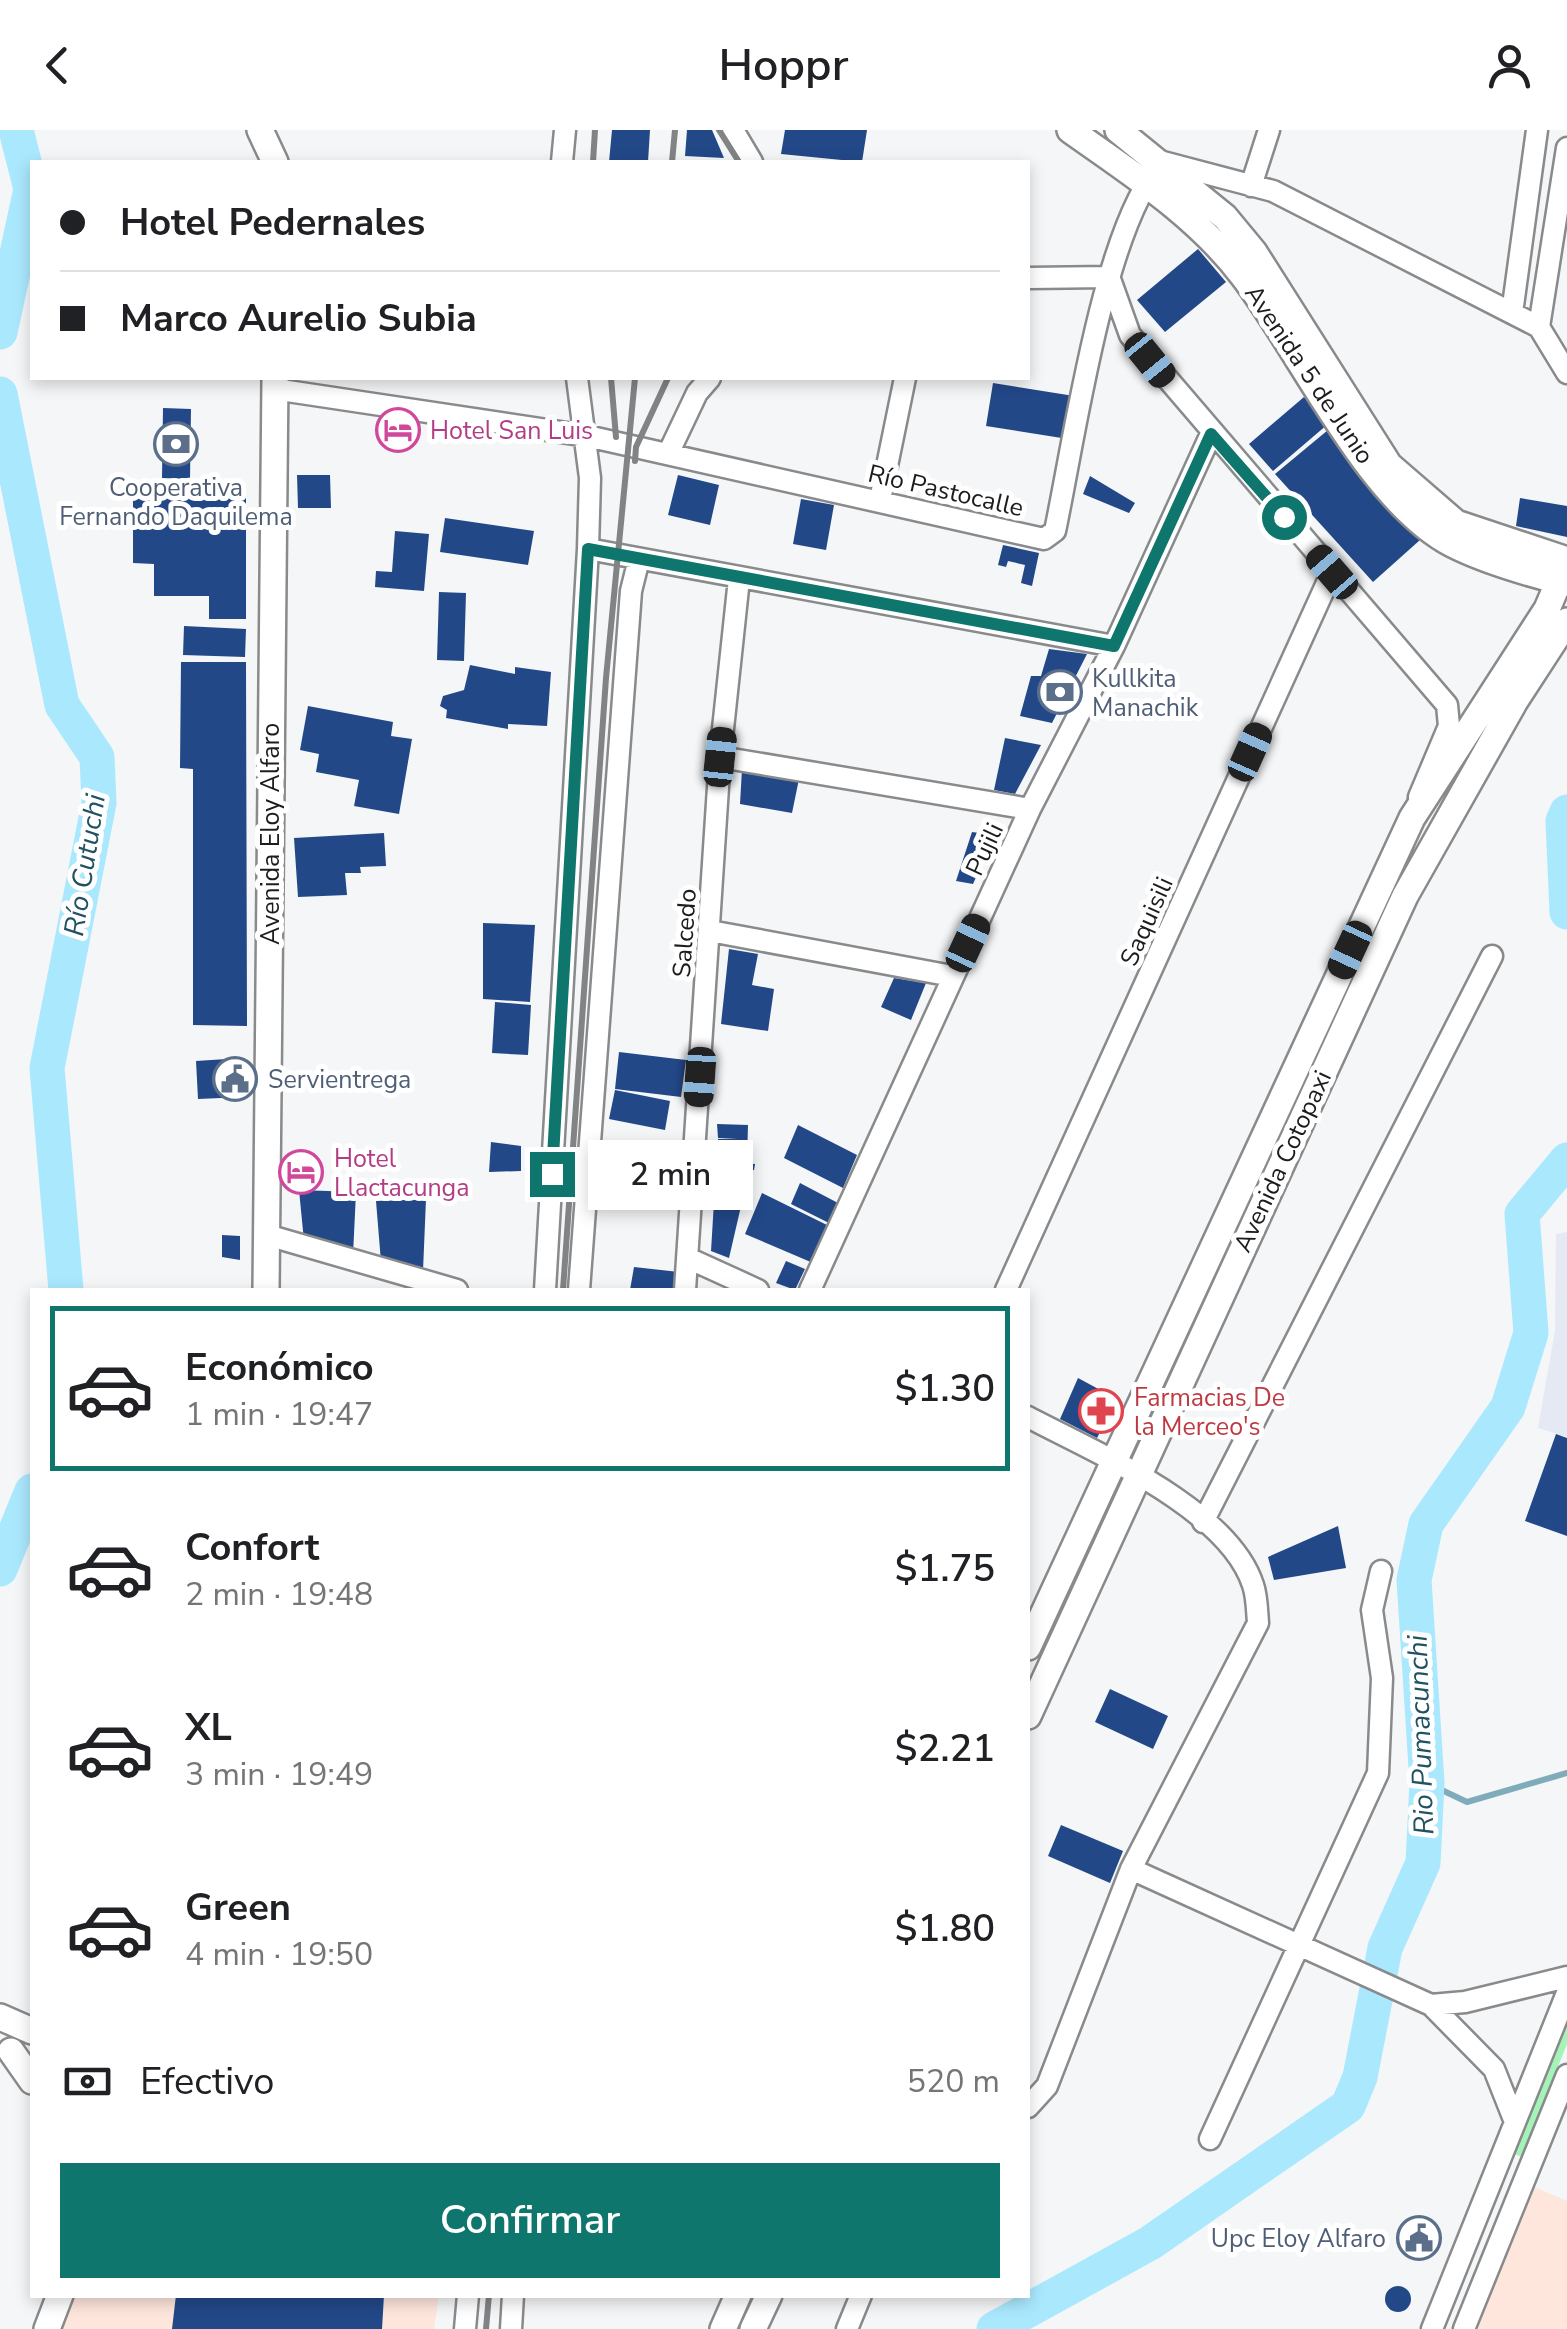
<!DOCTYPE html>
<html lang="es">
<meta charset="utf-8">
<style>
:root{--surface:#fff;--page:#f6f6f6;--text:#202124;--muted:#757577;--line:#e0e0e0;--accent:#0f766e}
body{margin:0;font-family:"Nunito Sans",sans-serif;background:var(--page);color:var(--text);height:100vh;display:flex;flex-direction:column;font-size:38px;white-space:nowrap}
*{box-sizing:border-box;margin:0}
p{font-size:32px;color:var(--muted)}
.icon{flex:none;width:55px;height:55px;fill:none;stroke:currentColor;stroke-width:2;stroke-linecap:round;stroke-linejoin:round}
.map{position:relative;flex:1;overflow:hidden}
.panel{position:absolute;left:30px;top:1158px;width:1000px;height:1010px;display:flex;flex-direction:column;background:var(--surface);border-radius:0px;box-shadow:0 5px 15px #0003}
.panel>*{flex:none}
.banner{position:absolute;left:30px;top:30px;width:1000px;height:220px;border-radius:0px;box-shadow:0 5px 15px #0003;display:grid;align-content:center;height:220px;padding:0 30px;background:var(--surface)}
.end{position:absolute;width:45px;height:45px;margin:-22px;border:12px solid #0f766e;background:#fff;box-shadow:0 0 0 5px #fff}
.from{border-radius:50%}
.bubble{position:absolute;height:70px;border-radius:0px;background:var(--surface);box-shadow:0 5px 15px #0003;font-size:32px;font-weight:600;line-height:70px;text-align:center}
.car{position:absolute;width:30px;height:60px;margin:-30px -15px;border-radius:12px;box-shadow:0 0 8px 2px #0007;background:linear-gradient(#222 24%,#8ab4d8 0 40%,#222 0 76%,#8ab4d8 0 86%,#222 0)}
.banner b{display:flex;align-items:center;gap:35px;height:95px;font-size:38px}
.banner b+b{border-top:2px solid var(--line)}
.banner i{width:25px;height:25px;background:var(--text)}
ul{padding:18px 0 0;list-style:none}
li{display:flex;align-items:center;gap:30px;height:165px;margin:0 20px 15px;padding:0 10px;border:5px solid transparent;border-radius:0px}
li div{flex:1}
li b{display:block;font-size:38px}
li em{font-style:normal;font-weight:600}
li.current{border-color:var(--accent)}
li>.icon{width:90px;height:90px;stroke-width:1.5}
.pay{display:flex;align-items:center;gap:25px;height:110px;padding:0 30px;font-size:38px}
.pay p{margin-inline-start:auto}
.button{display:flex;gap:20px;margin-top:auto;padding:20px 30px}
.button a{flex:1;height:115px;border-radius:0px;background:var(--accent);color:#fff;font-size:40px;font-weight:600;line-height:115px;text-align:center}
header{display:flex;justify-content:space-between;align-items:center;height:130px;padding:0 30px;background:var(--surface);font-size:45px;font-weight:600}
.map>svg:first-child{display:block}
.commercial{fill:#fee6dc}
.built{fill:#e4e9f3}
.green{fill:#a5f4b7}
.lines{fill:none;stroke-linecap:round;stroke-linejoin:round}
.stream{stroke:#7fabba;stroke-width:6}
.river{stroke:#aae8fe;stroke-width:35}
.building{fill:#234888}
.minor-casing{stroke:#888a8c;stroke-width:25}
.major-casing{stroke:#888a8c;stroke-width:30}
.minor{stroke:#fff;stroke-width:20}
.major{stroke:#fff;stroke-width:25}
.rail{stroke:#828384;stroke-width:6}
.route{stroke:#0f766e;stroke-width:12}
.labels{text-anchor:middle;stroke-width:10;stroke-linejoin:round;paint-order:stroke}
.street-label{font-size:25px;fill:#1c1c1d;stroke:#fff}
.hotel-label{font-size:25px;fill:#b23c85;stroke:#fff;text-anchor:start}
.service-label{font-size:25px;fill:#4e5e75;stroke:#fff;text-anchor:start}
.health-label{font-size:25px;fill:#be3a42;stroke:#fff;text-anchor:start}
.water-label{font-size:28px;font-style:italic;fill:#215261;stroke:#fff}
</style>
<header><svg class="icon" aria-label="back" viewBox="0 0 24 24"><path d="M15 5l-7 7 7 7"/></svg>Hoppr<svg class="icon" aria-label="person" viewBox="0 0 24 24"><circle cx="12" cy="8" r="4"/><path d="M4 21q1-7 8-7t8 7"/></svg></header>
<div class="map">
<svg width="1567" height="2199" viewBox="0 0 1567 2199">
<rect width="100%" height="100%" fill="#f4f6f8"/>
<path class="commercial" d="M 1532,2056 L 1567,2071 L 1567,2199 L 1476,2199 Z
M 64,2165 L 439,2165 L 434,2199 L 53,2199 Z"/>
<path class="built" d="M 1567,1102 L 1567,1307 L 1538,1298 L 1555,1201 L 1556,1104 Z"/>
<path class="green" d="M 1567,1883 L 1567,1914 L 1522,2027 L 1512,2023 Z"/>
<g class="lines">
<path class="stream" d="M 1427,1653 L 1467,1672 L 1567,1643"/>
<path class="river" d="M 0,202 L 31,59 L 16,0
M 0,264 L 62,575 L 97,627 L 99,673 L 47,938 L 66,1160
M 1567,682 L 1563,691 L 1567,782
M 0,1439 L 32,1361
M 994,2199 L 1150,2113 L 1348,1976 L 1360,1947 L 1385,1818 L 1423,1733 L 1427,1653 L 1414,1450 L 1426,1394 L 1508,1277 L 1531,1203 L 1522,1084 L 1567,1030"/>
</g>
<path class="building" d="M 612,0 L 650,0 L 648,32 L 609,32 Z
M 687,0 L 712,0 L 724,28 L 685,26 Z
M 785,0 L 867,0 L 862,32 L 781,24 Z
M 1198,119 L 1226,152 L 1165,202 L 1137,170 Z
M 993,253 L 1074,266 L 1068,309 L 986,296 Z
M 1304,267 L 1328,294 L 1273,341 L 1249,314 Z
M 163,278 L 191,279 L 190,349 L 162,348 Z
M 1328,300 L 1420,410 L 1373,452 L 1275,344 Z
M 297,345 L 330,345 L 331,378 L 298,378 Z
M 678,345 L 719,355 L 710,395 L 668,385 Z
M 1090,346 L 1135,373 L 1129,383 L 1083,364 Z
M 133,362 L 246,362 L 246,489 L 209,489 L 209,466 L 154,466 L 154,434 L 133,433 Z
M 1520,368 L 1567,376 L 1567,407 L 1516,396 Z
M 801,369 L 834,375 L 826,420 L 793,414 Z
M 445,388 L 534,401 L 528,435 L 440,422 Z
M 395,401 L 429,404 L 424,461 L 375,457 L 376,441 L 392,442 Z
M 1003,415 L 1039,423 L 1032,456 L 1021,453 L 1025,435 L 1008,431 L 1006,437 L 998,435 Z
M 439,462 L 466,463 L 464,531 L 437,530 Z
M 184,496 L 246,499 L 245,527 L 183,525 Z
M 1049,519 L 1087,524 L 1052,593 L 1020,586 L 1031,546 L 1041,546 Z
M 181,532 L 246,532 L 247,896 L 193,895 L 193,639 L 180,638 Z
M 470,535 L 515,544 L 515,537 L 551,542 L 547,596 L 508,594 L 508,599 L 446,588 L 447,580 L 440,576 L 443,566 L 464,560 Z
M 308,576 L 393,592 L 391,606 L 412,609 L 399,684 L 354,676 L 359,650 L 316,642 L 319,624 L 300,620 Z
M 1005,608 L 1041,615 L 1015,664 L 994,660 Z
M 742,639 L 799,649 L 792,683 L 740,674 Z
M 972,702 L 995,705 L 973,754 L 956,751 Z
M 384,703 L 386,736 L 360,737 L 361,743 L 345,743 L 347,765 L 298,767 L 294,708 Z
M 483,793 L 535,795 L 530,872 L 483,869 Z
M 729,819 L 758,824 L 752,855 L 774,859 L 768,901 L 721,894 Z
M 894,848 L 926,853 L 911,890 L 881,877 Z
M 495,872 L 531,875 L 528,925 L 492,923 Z
M 619,922 L 686,930 L 681,967 L 615,959 Z
M 242,928 L 244,967 L 198,969 L 196,931 Z
M 615,960 L 670,971 L 665,1000 L 609,989 Z
M 717,994 L 748,995 L 747,1031 L 716,1028 L 718,1009 L 738,1009 L 718,1008 Z
M 798,995 L 857,1025 L 843,1058 L 784,1028 Z
M 491,1012 L 521,1016 L 521,1041 L 489,1042 Z
M 714,1030 L 755,1034 L 754,1040 L 748,1041 L 745,1051 L 713,1045 Z
M 800,1053 L 838,1073 L 829,1093 L 791,1074 Z
M 715,1055 L 745,1059 L 729,1128 L 711,1121 Z
M 299,1060 L 356,1062 L 353,1125 L 304,1111 Z
M 762,1063 L 829,1096 L 813,1133 L 745,1104 Z
M 426,1069 L 423,1141 L 381,1132 L 376,1071 Z
M 222,1105 L 240,1106 L 240,1130 L 222,1127 Z
M 786,1131 L 805,1139 L 795,1160 L 776,1153 Z
M 634,1137 L 679,1142 L 678,1160 L 630,1160 Z
M 1078,1248 L 1117,1269 L 1097,1308 L 1060,1289 Z
M 1556,1304 L 1567,1308 L 1567,1406 L 1525,1391 Z
M 1338,1396 L 1346,1438 L 1274,1450 L 1268,1427 Z
M 1110,1559 L 1168,1586 L 1153,1619 L 1095,1592 Z
M 1061,1695 L 1123,1721 L 1110,1753 L 1048,1726 Z
M1385 2169a13 13 0 1 1 26 0a13 13 0 1 1-26 0Z
M 176,2165 L 384,2165 L 382,2199 L 172,2199 Z"/>
<g class="lines">
<g class="minor-casing">
<path id="minor" d="M 733,0 L 752,32
M 562,32 L 565,0
M 1251,56 L 1269,0
M 1028,148 L 1109,147
M 1110,149 L 1130,205 L 1447,575 L 1449,596 L 1419,667
M 1512,183 L 1537,0
M 1539,197 L 1567,18
M 274,259 L 587,306 L 1044,409 L 1055,401 C 1074,312 1104,93 1163,32 L 1273,61 L 1539,197 L 1567,243
M 668,324 L 697,263 L 710,248
M 880,370 L 905,248
M 588,419 L 1114,516
M 720,627 L 1030,679
M 710,801 L 952,846
M 267,1105 L 457,1160
M 688,1128 L 758,1160
M 545,1160 L 588,419 L 590,348 L 577,248
M 579,1160 L 631,461 L 639,429
M 685,1160 L 720,627 L 739,449
M 810,1160 L 1030,679 L 1114,516 L 1211,304
M 1006,1160 L 1332,442
M 1028,1287 C 1094,1322 1228,1378 1253,1455 C 1257,1466 1257,1481 1258,1493 L 1131,1739 L 1047,1956 L 1028,1977
M 1203,1392 L 1492,826
M 1131,1739 L 1431,1875
M 1515,1992 L 1494,1939 L 1431,1875 L 1465,1872 L 1567,1847
M 1210,2009 L 1378,1643 L 1382,1548 L 1372,1480 L 1381,1441
M 465,2199 L 468,2165
M 511,2199 L 513,2165
M 847,2199 L 861,2165
M 1432,2199 L 1567,1863
M 1464,2199 L 1567,1945"/>
</g>
<g class="major-casing">
<path id="major" d="M 260,0 L 275,32
M 1070,0 C 1132,44 1197,85 1243,146 C 1302,223 1368,370 1452,414 C 1485,431 1531,444 1567,453
M 1118,0 L 1225,87 L 1254,122 L 1389,335 L 1456,393 L 1567,430
M 266,1160 L 275,248
M 1028,1517 L 1412,688 L 1547,479 L 1567,432
M 1028,1586 L 1405,766 L 1515,571 L 1567,491
M 0,1887 L 32,1901
M 11,1921 L 32,1951
M 47,2199 L 60,2165
M 723,2199 L 738,2165
M 753,2199 L 769,2165"/>
</g>
<use href="#minor" class="minor"/>
<use href="#major" class="major"/>
<path class="rail" d="M 719,0 L 739,32
M 593,32 L 595,0
M 672,32 L 675,0
M 611,248 L 616,307
M 635,331 L 636,317 L 668,248
M 563,1160 L 606,548 L 635,248
M 486,2199 L 489,2165"/>
</g>
<g class="lines">
<path class="route" d="M 552,1044 L 588,419 L 1114,516 L 1211,304 L 1284,387"/>
</g>
<defs>
<g id="hotel-ring" transform="scale(2.25)"><circle r="9.5" fill="#fff" stroke="#d1479c" stroke-width="1.5"/><path d="M-6-4.5h1.5V1H6V5H4.5V3h-9V5H-6ZM-4 0a1.8 1.8 0 1 1 3.6 0ZM.5 0V-2.5h3Q6-2.5 6 0Z" fill="#d1479c"/></g>
<g id="bank-ring" transform="scale(2.25)"><circle r="9.5" fill="#fff" stroke="#5c6f8a" stroke-width="1.5"/><path d="M-6-4H6V4H-6ZM0-2.3a2.3 2.3 0 1 0 0 4.6a2.3 2.3 0 1 0 0-4.6Z" fill="#5c6f8a"/></g>
<g id="civic-ring" transform="scale(2.25)"><circle r="9.5" fill="#fff" stroke="#5c6f8a" stroke-width="1.5"/><path d="M-.6-6.5H3V-4.5H.6V-3L4-1V1h2V6H-6V1h2V-1L-.6-3ZM-1.2 2.5V6h2.4V2.5Z" fill="#5c6f8a"/></g>
<g id="pharmacy-ring" transform="scale(2.25)"><circle r="9.5" fill="#fff" stroke="#e0444e" stroke-width="1.5"/><path d="M-2-6h4v4h4v4h-4v4h-4v-4h-4v-4h4Z" fill="#e0444e"/></g>
</defs>
<g fill-rule="evenodd">
<use href="#hotel-ring" x="398" y="300"/>
<use href="#bank-ring" x="176" y="314"/>
<use href="#bank-ring" x="1060" y="562"/>
<use href="#civic-ring" x="235" y="949"/>
<use href="#hotel-ring" x="301" y="1042"/>
<use href="#pharmacy-ring" x="1101" y="1281"/>
<use href="#civic-ring" x="1419" y="2108"/>
</g>
<g class="labels">
<g class="street-label">
<text transform="translate(1310 244) rotate(56)" y="9">Avenida 5 de Junio</text>
<text transform="translate(946 360) rotate(13)" y="9">Río Pastocalle</text>
<text transform="translate(270 704) rotate(-90)" y="9">Avenida Eloy Alfaro</text>
<text transform="translate(984 719) rotate(-65)" y="9">Pujili</text>
<text transform="translate(1146 791) rotate(-66)" y="9">Saquisili</text>
<text transform="translate(684 803) rotate(-86)" y="9">Salcedo</text>
<text transform="translate(1282 1031) rotate(-65)" y="9">Avenida Cotopaxi</text>
</g>
<g class="hotel-label">
<text x="430" y="309">Hotel San Luis</text>
<text x="334" y="1037">Hotel<tspan x="334" dy="29">Llactacunga</tspan></text>
</g>
<g class="service-label">
<text x="176" y="366" text-anchor="middle">Cooperativa<tspan x="176" dy="29">Fernando Daquilema</tspan></text>
<text x="1092" y="557">Kullkita<tspan x="1092" dy="29">Manachik</tspan></text>
<text x="268" y="958">Servientrega</text>
<text x="1386" y="2117" text-anchor="end">Upc Eloy Alfaro</text>
</g>
<g class="health-label">
<text x="1134" y="1276">Farmacias De<tspan x="1134" dy="29">la Merceo's</tspan></text>
</g>
<g class="water-label">
<text transform="translate(84 735) rotate(-81)" y="10">Río Cutuchi</text>
<text transform="translate(1420 1605) rotate(-92)" y="10">Rio Pumacunchi</text>
</g>
</g>
</svg>
<i class="end from" style="left:1284px;top:387px"></i>
<i class="end" style="left:552px;top:1044px"></i>
<div class="bubble" style="left:588px;top:1010px;width:165px">2 min</div>
<i class="car" style="left:1150px;top:230px;rotate:141deg"></i>
<i class="car" style="left:1332px;top:442px;rotate:319deg"></i>
<i class="car" style="left:1250px;top:622px;rotate:24deg"></i>
<i class="car" style="left:720px;top:627px;rotate:6deg"></i>
<i class="car" style="left:968px;top:813px;rotate:25deg"></i>
<i class="car" style="left:1350px;top:820px;rotate:205deg"></i>
<i class="car" style="left:700px;top:947px;rotate:184deg"></i>
<div class="banner">
<b><i class="from"></i>Hotel Pedernales</b>
<b><i></i>Marco Aurelio Subia</b>
</div>
<section class="panel">
<ul>
<li class="current"><svg class="icon" aria-label="car" viewBox="0 0 24 24"><path d="M5 17H2v-5l4-1 3-4h7l3 4 3 1v5h-3M9 17h6M6 11h13"/><circle cx="7" cy="17" r="2"/><circle cx="17" cy="17" r="2"/></svg><div><b>Económico</b><p>1 min · 19:47</p></div><em>$1.30</em></li>
<li><svg class="icon" aria-label="car" viewBox="0 0 24 24"><path d="M5 17H2v-5l4-1 3-4h7l3 4 3 1v5h-3M9 17h6M6 11h13"/><circle cx="7" cy="17" r="2"/><circle cx="17" cy="17" r="2"/></svg><div><b>Confort</b><p>2 min · 19:48</p></div><em>$1.75</em></li>
<li><svg class="icon" aria-label="car" viewBox="0 0 24 24"><path d="M5 17H2v-5l4-1 3-4h7l3 4 3 1v5h-3M9 17h6M6 11h13"/><circle cx="7" cy="17" r="2"/><circle cx="17" cy="17" r="2"/></svg><div><b>XL</b><p>3 min · 19:49</p></div><em>$2.21</em></li>
<li><svg class="icon" aria-label="car" viewBox="0 0 24 24"><path d="M5 17H2v-5l4-1 3-4h7l3 4 3 1v5h-3M9 17h6M6 11h13"/><circle cx="7" cy="17" r="2"/><circle cx="17" cy="17" r="2"/></svg><div><b>Green</b><p>4 min · 19:50</p></div><em>$1.80</em></li>
</ul>
<div class="pay"><svg class="icon" aria-label="cash" viewBox="0 0 24 24"><path d="M3 7h18v10H3z"/><circle cx="12" cy="12" r="2"/></svg>Efectivo<p>520 m</p></div>
<div class="button"><a>Confirmar</a></div>
</section>
</div>
